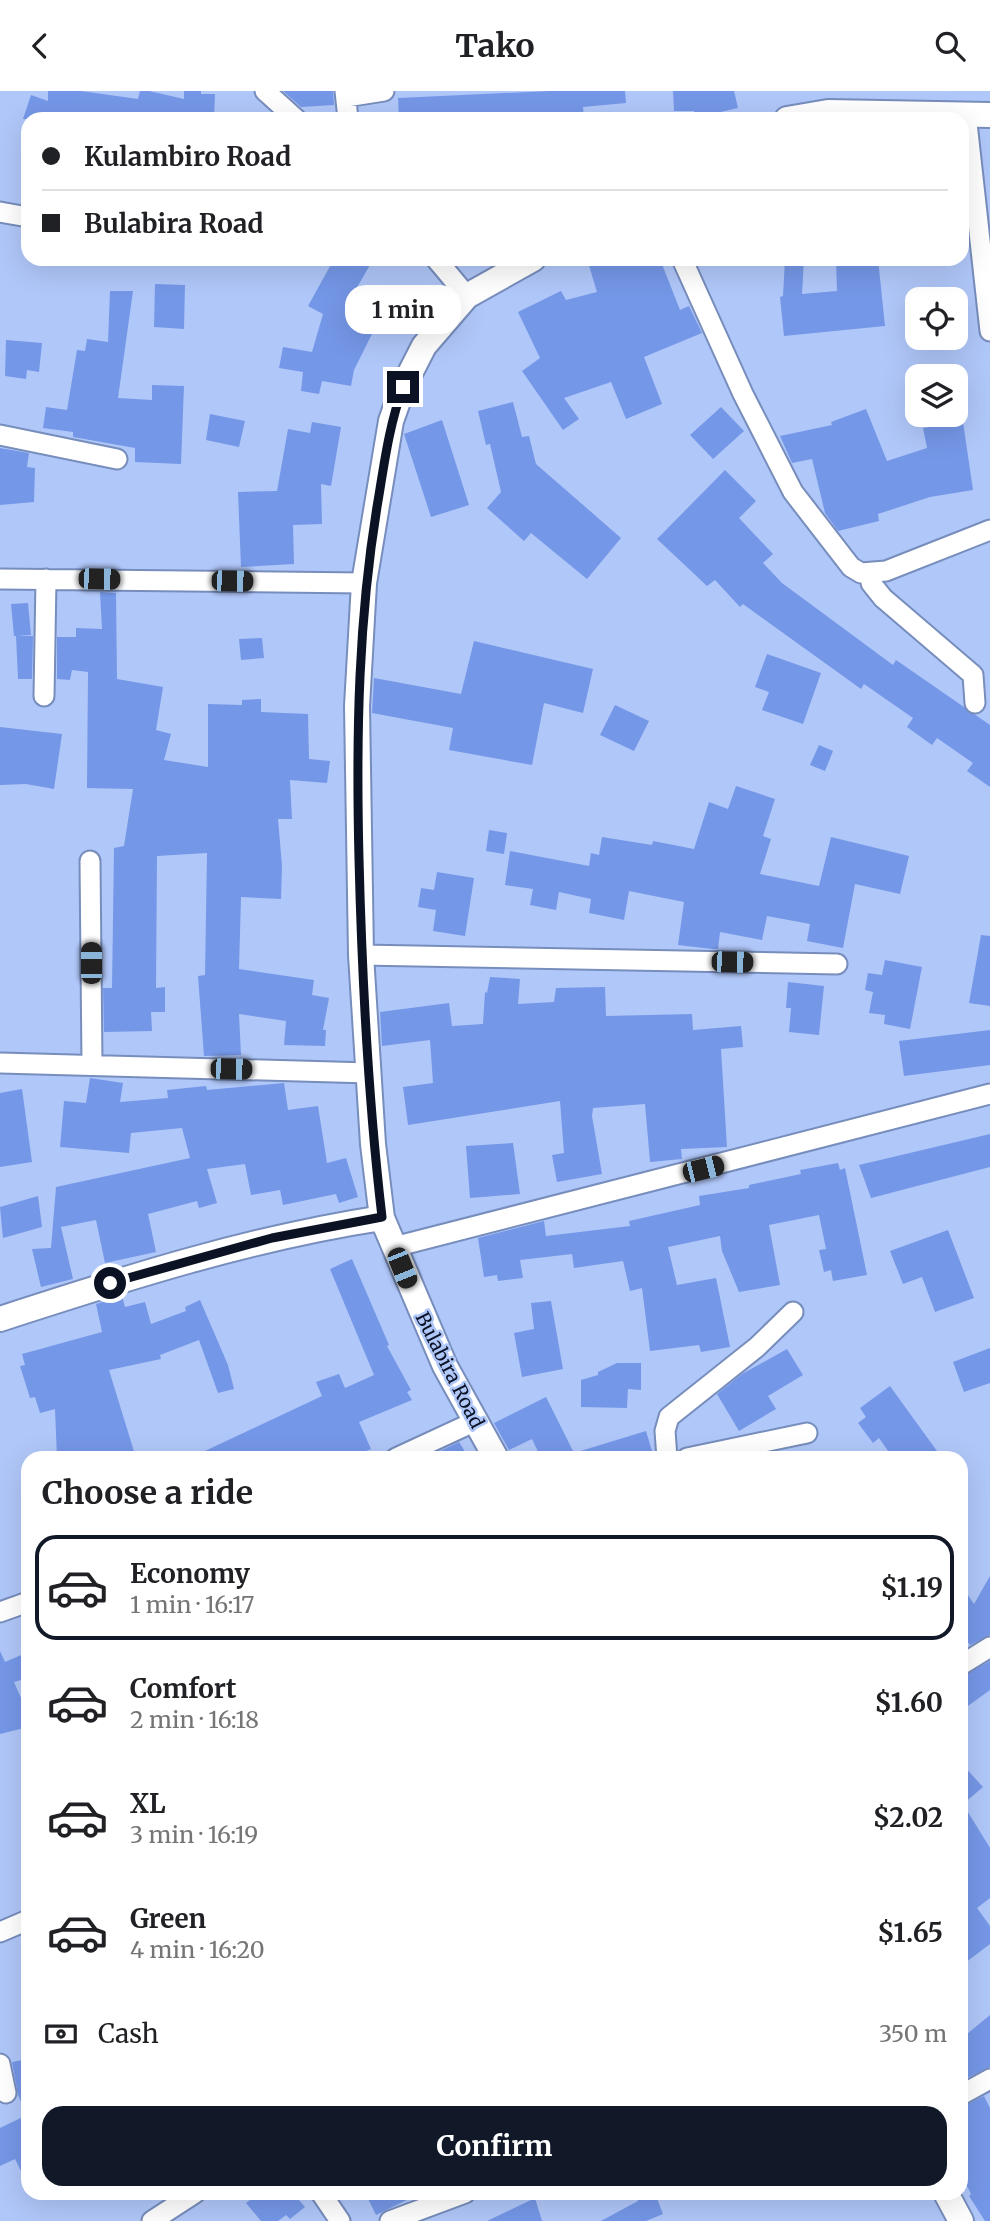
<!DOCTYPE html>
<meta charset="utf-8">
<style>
:root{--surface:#fff;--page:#f2f2f2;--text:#202124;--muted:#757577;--line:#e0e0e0;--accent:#111827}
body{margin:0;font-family:Merriweather,serif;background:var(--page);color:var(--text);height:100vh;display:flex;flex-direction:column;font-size:26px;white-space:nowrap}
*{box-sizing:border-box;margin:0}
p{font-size:23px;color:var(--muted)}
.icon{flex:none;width:38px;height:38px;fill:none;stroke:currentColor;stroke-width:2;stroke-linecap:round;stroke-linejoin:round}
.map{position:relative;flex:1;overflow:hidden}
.side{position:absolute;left:21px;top:1360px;width:947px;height:749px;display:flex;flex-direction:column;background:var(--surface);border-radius:21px;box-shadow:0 7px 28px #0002}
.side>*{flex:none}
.hud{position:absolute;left:21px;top:21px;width:948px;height:154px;border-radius:21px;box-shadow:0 7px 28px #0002;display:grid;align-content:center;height:154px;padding:0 21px;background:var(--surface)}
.buttons{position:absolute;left:905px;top:196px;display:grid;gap:14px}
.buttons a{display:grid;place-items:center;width:63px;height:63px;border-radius:14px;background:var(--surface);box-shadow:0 7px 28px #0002;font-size:35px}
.end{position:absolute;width:32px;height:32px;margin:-16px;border:9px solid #0b1224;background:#fff;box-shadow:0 0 0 4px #fff}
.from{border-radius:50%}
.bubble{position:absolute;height:49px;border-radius:21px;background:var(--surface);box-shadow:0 7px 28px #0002;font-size:23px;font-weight:700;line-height:49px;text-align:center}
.car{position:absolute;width:21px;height:42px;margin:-21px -10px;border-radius:9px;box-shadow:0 0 5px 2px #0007;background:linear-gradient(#222 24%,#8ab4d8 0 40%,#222 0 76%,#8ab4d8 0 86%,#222 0)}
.hud b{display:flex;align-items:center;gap:24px;height:66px;font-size:26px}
.hud b+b{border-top:2px solid var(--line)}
.hud i{width:18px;height:18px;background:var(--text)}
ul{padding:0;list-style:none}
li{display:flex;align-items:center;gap:21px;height:105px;margin:0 14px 10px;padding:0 7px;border:4px solid transparent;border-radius:21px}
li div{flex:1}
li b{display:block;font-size:26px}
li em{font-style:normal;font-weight:700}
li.on{border-color:var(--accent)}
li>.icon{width:63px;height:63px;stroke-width:1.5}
h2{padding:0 21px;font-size:32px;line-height:84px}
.pay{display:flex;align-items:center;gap:18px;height:77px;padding:0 21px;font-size:26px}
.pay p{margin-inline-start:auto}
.primary-button{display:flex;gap:14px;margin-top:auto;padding:14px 21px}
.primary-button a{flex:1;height:80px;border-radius:21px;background:var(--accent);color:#fff;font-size:28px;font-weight:700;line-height:80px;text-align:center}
header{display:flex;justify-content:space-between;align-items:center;height:91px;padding:0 21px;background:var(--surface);font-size:32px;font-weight:700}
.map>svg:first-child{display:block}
.building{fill:#7597e7}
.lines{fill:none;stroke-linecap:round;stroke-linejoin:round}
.minor-casing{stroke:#778dbc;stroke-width:23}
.tertiary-casing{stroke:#778dbc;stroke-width:28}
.minor{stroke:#fff;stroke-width:19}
.tertiary{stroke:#fff;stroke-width:24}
.route{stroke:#0b1224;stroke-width:9}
.labels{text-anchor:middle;stroke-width:5;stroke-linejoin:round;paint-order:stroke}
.street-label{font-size:19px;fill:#0b1224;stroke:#b0c7f9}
</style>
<header><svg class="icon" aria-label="back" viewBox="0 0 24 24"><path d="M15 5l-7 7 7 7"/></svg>Tako<svg class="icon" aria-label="search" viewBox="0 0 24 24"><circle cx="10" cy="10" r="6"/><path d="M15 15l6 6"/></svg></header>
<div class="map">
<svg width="990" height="2130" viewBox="0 0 990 2130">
<rect width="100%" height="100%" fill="#b0c7f9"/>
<path class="building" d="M 48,0 L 81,0 L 138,8 L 140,0 L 149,0 L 184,8 L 184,0 L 201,0 L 201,3 L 215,3 L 214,28 L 23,28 L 31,4 L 48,10 Z
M 283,0 L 333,0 L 334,14 L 301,16 Z
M 549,0 L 625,0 L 626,12 L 583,16 L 584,28 L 399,28 L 398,7 Z
M 673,0 L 734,0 L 738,17 L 716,22 L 718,28 L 696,28 L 694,20 L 674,20 Z
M 334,168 L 370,168 L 367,173 L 370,174 L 352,205 L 392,226 L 384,241 L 375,237 L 354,279 L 351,295 L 322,290 L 319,303 L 301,300 L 303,281 L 279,277 L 283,256 L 312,261 L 323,223 L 308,215 Z
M 587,168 L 660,168 L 680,219 L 689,215 L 702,242 L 644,266 L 662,313 L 626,328 L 611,291 L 564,307 L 579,328 L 563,339 L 522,280 L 540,267 L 518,221 L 561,200 L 566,209 L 597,201 Z
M 785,168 L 804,168 L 802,203 L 837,200 L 836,168 L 878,168 L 885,235 L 784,245 L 780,206 L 783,205 Z
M 155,193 L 185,194 L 184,238 L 154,236 Z
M 110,200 L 133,200 L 118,307 L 152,309 L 152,294 L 184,295 L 181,373 L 135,371 L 135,357 L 73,346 L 73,341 L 43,337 L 46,316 L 67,319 L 77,259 L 85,260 L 87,248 L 108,251 Z
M 6,249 L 42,252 L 39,281 L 27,279 L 26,288 L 5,285 Z
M 513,311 L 522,346 L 529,345 L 536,373 L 621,447 L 587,488 L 531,442 L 524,450 L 487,417 L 501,401 L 490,353 L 486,354 L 478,320 Z
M 721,316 L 744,340 L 713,368 L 690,344 Z
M 866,318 L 887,370 L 927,357 L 923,337 L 963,331 L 973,399 L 930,406 L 878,423 L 879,430 L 838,440 L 825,422 L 812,368 L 792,372 L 780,345 L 832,334 L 831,331 Z
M 210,323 L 245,330 L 239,356 L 206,349 Z
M 442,329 L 469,414 L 431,426 L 404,343 Z
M 312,331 L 341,336 L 331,395 L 321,393 L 322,433 L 293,434 L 294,473 L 241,476 L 238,401 L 277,400 L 288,338 L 310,342 Z
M 0,357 L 29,362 L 27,376 L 35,377 L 34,411 L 0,414 Z
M 725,379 L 756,410 L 739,427 L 773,463 L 763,472 L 782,492 L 893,574 L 896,569 L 990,634 L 990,696 L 967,680 L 973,672 L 937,647 L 932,654 L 907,636 L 913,627 L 864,593 L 861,598 L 743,513 L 740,516 L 715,489 L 707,495 L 657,448 Z
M 100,501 L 116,502 L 117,588 L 163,596 L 156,639 L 171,643 L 164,669 L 208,676 L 208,613 L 242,614 L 242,609 L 261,608 L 261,621 L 308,623 L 309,668 L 330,670 L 327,692 L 290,689 L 292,728 L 278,728 L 282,775 L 281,808 L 241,806 L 239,878 L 314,889 L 312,904 L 329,907 L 323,939 L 326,939 L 325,955 L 284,954 L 286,930 L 239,923 L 241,964 L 204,965 L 198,885 L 205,884 L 207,762 L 157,765 L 156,897 L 165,896 L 165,921 L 151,921 L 152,940 L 104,941 L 103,897 L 112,897 L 114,757 L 124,755 L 133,698 L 87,697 L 88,581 L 72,579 L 70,589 L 57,588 L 57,546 L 76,546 L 76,537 L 102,538 Z
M 28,512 L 31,544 L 17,545 L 33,545 L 32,588 L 18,588 L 16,545 L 14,545 L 11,513 Z
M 262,547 L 264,567 L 241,569 L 239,548 Z
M 474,550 L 593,578 L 583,622 L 544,612 L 532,674 L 449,659 L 453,637 L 372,622 L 374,587 L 461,603 Z
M 767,563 L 821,582 L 803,633 L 762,619 L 769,601 L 755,596 Z
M 615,614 L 649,630 L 634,660 L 600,644 Z
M 0,636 L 62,643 L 54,698 L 26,693 L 0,694 Z
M 819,654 L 833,660 L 825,680 L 810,674 Z
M 736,695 L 775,708 L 763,745 L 771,748 L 760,783 L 819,795 L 831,746 L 909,765 L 900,803 L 855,793 L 843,857 L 807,850 L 810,833 L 767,825 L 762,849 L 720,841 L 718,858 L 712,858 L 678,854 L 684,811 L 629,800 L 624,829 L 589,822 L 591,808 L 559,801 L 556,819 L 530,814 L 533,798 L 505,794 L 510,760 L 589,775 L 591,762 L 599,764 L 602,746 L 652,754 L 653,750 L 694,758 L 709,711 L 728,718 Z
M 489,739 L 507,742 L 504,763 L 486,760 Z
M 437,781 L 474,787 L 465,845 L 433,840 L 436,819 L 418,816 L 421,797 L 434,799 Z
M 981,844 L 990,845 L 990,915 L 969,912 Z
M 885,869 L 922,876 L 910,938 L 884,933 L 885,924 L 869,922 L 873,901 L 865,899 L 868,882 L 882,884 Z
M 490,886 L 520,888 L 518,913 L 554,911 L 556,897 L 605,896 L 606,925 L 692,923 L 693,939 L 741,935 L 743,956 L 721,958 L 727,1056 L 681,1058 L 682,1068 L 650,1071 L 645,1013 L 593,1017 L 592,1025 L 602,1083 L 557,1091 L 552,1064 L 564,1062 L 560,1010 L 408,1034 L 403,996 L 433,992 L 430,949 L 382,955 L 380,921 L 449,912 L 452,935 L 483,933 L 485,901 L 487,902 Z
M 788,891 L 824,895 L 819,944 L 789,941 L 791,917 L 786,917 Z
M 990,939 L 990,974 L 904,985 L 899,950 Z
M 90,987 L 123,992 L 120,1011 L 168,1007 L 167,999 L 206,995 L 207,999 L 284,992 L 288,1019 L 318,1015 L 327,1072 L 346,1067 L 358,1106 L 339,1112 L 336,1103 L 283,1114 L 280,1099 L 251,1104 L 245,1073 L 207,1078 L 217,1112 L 199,1117 L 197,1110 L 148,1123 L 156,1161 L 105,1172 L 96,1129 L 61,1136 L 73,1188 L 41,1196 L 32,1158 L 51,1157 L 56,1096 L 190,1067 L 182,1037 L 131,1042 L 129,1062 L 60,1056 L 64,1010 L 86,1012 Z
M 22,998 L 32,1071 L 0,1076 L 0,1002 Z
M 990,1043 L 990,1076 L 871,1107 L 859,1074 Z
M 513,1052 L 520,1103 L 470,1107 L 466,1055 Z
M 838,1072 L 840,1079 L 845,1077 L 867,1184 L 833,1190 L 831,1179 L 824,1181 L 819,1159 L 826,1158 L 819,1124 L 769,1134 L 780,1194 L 739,1201 L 722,1160 L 720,1145 L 668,1156 L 677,1194 L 716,1187 L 730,1256 L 701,1261 L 699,1254 L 650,1260 L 642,1197 L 630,1200 L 623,1170 L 574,1177 L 572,1163 L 520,1169 L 523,1187 L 498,1190 L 497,1184 L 484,1186 L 478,1147 L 544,1130 L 546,1145 L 630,1135 L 629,1130 L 700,1114 L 699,1105 L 749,1097 L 749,1094 L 801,1083 L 800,1079 Z
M 38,1105 L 42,1136 L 3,1147 L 0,1116 Z
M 948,1139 L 974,1207 L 935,1221 L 922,1186 L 903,1193 L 890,1160 Z
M 352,1168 L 389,1254 L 387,1255 L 411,1299 L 407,1301 L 412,1309 L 359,1331 L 371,1358 L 350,1367 L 190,1367 L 322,1305 L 316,1291 L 339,1283 L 345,1297 L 374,1284 L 330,1178 Z
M 122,1205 L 125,1216 L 145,1211 L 151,1233 L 186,1220 L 185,1216 L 200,1209 L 228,1274 L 234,1298 L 218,1302 L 199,1249 L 160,1264 L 161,1268 L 109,1279 L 136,1367 L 57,1367 L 55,1318 L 40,1322 L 35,1306 L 30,1307 L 20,1275 L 25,1274 L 22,1263 L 102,1241 L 96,1213 Z
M 551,1210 L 563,1278 L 522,1286 L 514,1242 L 534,1238 L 531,1212 Z
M 990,1257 L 990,1292 L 964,1301 L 953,1271 Z
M 787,1258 L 803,1284 L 768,1305 L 776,1318 L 739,1340 L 717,1303 L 742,1283 Z
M 617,1272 L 641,1272 L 641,1299 L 628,1298 L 627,1317 L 581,1316 L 581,1289 L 598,1284 L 598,1281 Z
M 890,1295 L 942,1367 L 893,1367 L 879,1347 L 873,1352 L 858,1332 L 866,1326 L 860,1317 Z
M 546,1306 L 574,1362 L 646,1340 L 654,1367 L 541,1367 L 532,1348 L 509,1359 L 494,1332 Z
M 459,1351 L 469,1367 L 426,1367 Z
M 990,1485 L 990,1544 L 970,1554 L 961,1542 L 961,1494 L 974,1513 Z
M 0,1560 L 5,1571 L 28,1561 L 28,1587 L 14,1591 L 28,1623 L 28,1636 L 0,1643 Z
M 990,1570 L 990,1599 L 961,1620 L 961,1586 Z
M 961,1672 L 983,1696 L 963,1713 L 990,1757 L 990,1807 L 977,1817 L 990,1835 L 990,1853 L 961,1875 Z
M 990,1924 L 990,1976 L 961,1990 L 961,1948 Z
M 28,1968 L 28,2094 L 15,2068 L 0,2075 L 0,2037 L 27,2024 L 18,2004 L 12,1971 Z
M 984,2005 L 990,2017 L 990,2130 L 985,2130 L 969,2105 L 971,2103 L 961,2083 L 961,2016 Z
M 259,2102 L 293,2102 L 305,2116 L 290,2128 L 286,2124 L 278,2130 L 261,2130 L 246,2112 Z
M 365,2102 L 421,2102 L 376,2124 Z
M 634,2102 L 655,2102 L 663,2123 L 646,2130 L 601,2130 L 638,2110 Z
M 535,2107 L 542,2130 L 487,2130 Z"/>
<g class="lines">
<g class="minor-casing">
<path id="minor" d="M 265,0 L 296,28
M 345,0 L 348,28
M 346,6 L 384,0
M 966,23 L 990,240
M 0,121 L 28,126
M 436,168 L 467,205
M 682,168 L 743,303 L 793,401 L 851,476 L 861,482 L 886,480 L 990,439
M 0,344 L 117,368
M 871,482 L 871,492 L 883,507 L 973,584 L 975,612
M 0,488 L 364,492
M 44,605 L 46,488
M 90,770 L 92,973
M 361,864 L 837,873
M 0,972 L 370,982
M 394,1156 L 990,1003
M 396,1367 L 476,1330
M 667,1367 L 665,1340 L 669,1326 L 757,1256 L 793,1221
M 687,1367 L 807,1342
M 0,1521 L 28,1511
M 961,1574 L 990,1556
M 0,1841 L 28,1829
M 0,1973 L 6,2002
M 961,2004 L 990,1988
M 321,2102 L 340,2130
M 152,2130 L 195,2102
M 390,2130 L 465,2102"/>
</g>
<g class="tertiary-casing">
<path id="tertiary" d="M 787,28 L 828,21 L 990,24
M 0,1228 C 126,1187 251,1147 382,1127
M 496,1367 L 445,1275 L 382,1127 L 373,1053 L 361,864 L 357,615 L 364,492 L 391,330 L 403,296 L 424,255 L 467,205 L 533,168
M 946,2102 L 961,2130"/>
</g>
<use href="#minor" class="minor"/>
<use href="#tertiary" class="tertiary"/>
</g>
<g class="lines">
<path class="route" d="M 110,1192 L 272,1147 L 382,1126 C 368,1007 362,888 359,768 C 356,645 358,525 379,404 C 385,367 390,332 403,296"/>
</g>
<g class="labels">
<g class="street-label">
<text transform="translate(450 1279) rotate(63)" y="7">Bulabira Road</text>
</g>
</g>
</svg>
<div class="buttons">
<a><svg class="icon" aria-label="locate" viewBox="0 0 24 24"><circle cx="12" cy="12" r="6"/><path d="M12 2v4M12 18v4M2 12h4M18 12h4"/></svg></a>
<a><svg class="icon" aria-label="layers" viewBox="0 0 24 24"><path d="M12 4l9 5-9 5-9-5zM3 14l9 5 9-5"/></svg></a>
</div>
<i class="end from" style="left:110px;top:1192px"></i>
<i class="end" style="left:403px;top:296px"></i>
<div class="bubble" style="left:345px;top:194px;width:116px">1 min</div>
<i class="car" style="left:99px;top:488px;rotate:91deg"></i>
<i class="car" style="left:232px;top:490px;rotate:91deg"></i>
<i class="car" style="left:732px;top:871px;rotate:91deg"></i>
<i class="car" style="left:91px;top:872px;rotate:0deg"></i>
<i class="car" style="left:231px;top:978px;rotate:91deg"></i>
<i class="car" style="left:703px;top:1078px;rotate:76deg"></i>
<i class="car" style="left:402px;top:1177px;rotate:158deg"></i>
<div class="hud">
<b><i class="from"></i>Kulambiro Road</b>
<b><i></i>Bulabira Road</b>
</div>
<section class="side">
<h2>Choose a ride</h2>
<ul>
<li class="on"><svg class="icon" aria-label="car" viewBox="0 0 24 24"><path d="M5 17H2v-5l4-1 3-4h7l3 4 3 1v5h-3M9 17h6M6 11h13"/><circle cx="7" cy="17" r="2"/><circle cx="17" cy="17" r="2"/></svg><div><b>Economy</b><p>1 min · 16:17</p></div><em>$1.19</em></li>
<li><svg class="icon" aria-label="car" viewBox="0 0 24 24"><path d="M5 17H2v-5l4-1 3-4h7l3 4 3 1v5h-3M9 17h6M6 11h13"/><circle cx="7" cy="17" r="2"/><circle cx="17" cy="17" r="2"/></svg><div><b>Comfort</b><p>2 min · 16:18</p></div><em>$1.60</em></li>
<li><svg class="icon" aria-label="car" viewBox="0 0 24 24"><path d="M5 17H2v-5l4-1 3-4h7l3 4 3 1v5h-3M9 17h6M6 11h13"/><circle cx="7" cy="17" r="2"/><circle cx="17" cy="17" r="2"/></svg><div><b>XL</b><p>3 min · 16:19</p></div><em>$2.02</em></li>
<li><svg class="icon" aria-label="car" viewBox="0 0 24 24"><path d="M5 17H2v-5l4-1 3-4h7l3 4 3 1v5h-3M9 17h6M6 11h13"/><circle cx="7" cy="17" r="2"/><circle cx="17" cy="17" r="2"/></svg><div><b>Green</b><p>4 min · 16:20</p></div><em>$1.65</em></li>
</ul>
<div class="pay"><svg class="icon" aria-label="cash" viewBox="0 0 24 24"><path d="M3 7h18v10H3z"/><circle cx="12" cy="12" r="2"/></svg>Cash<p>350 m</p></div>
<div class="primary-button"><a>Confirm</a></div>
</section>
</div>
